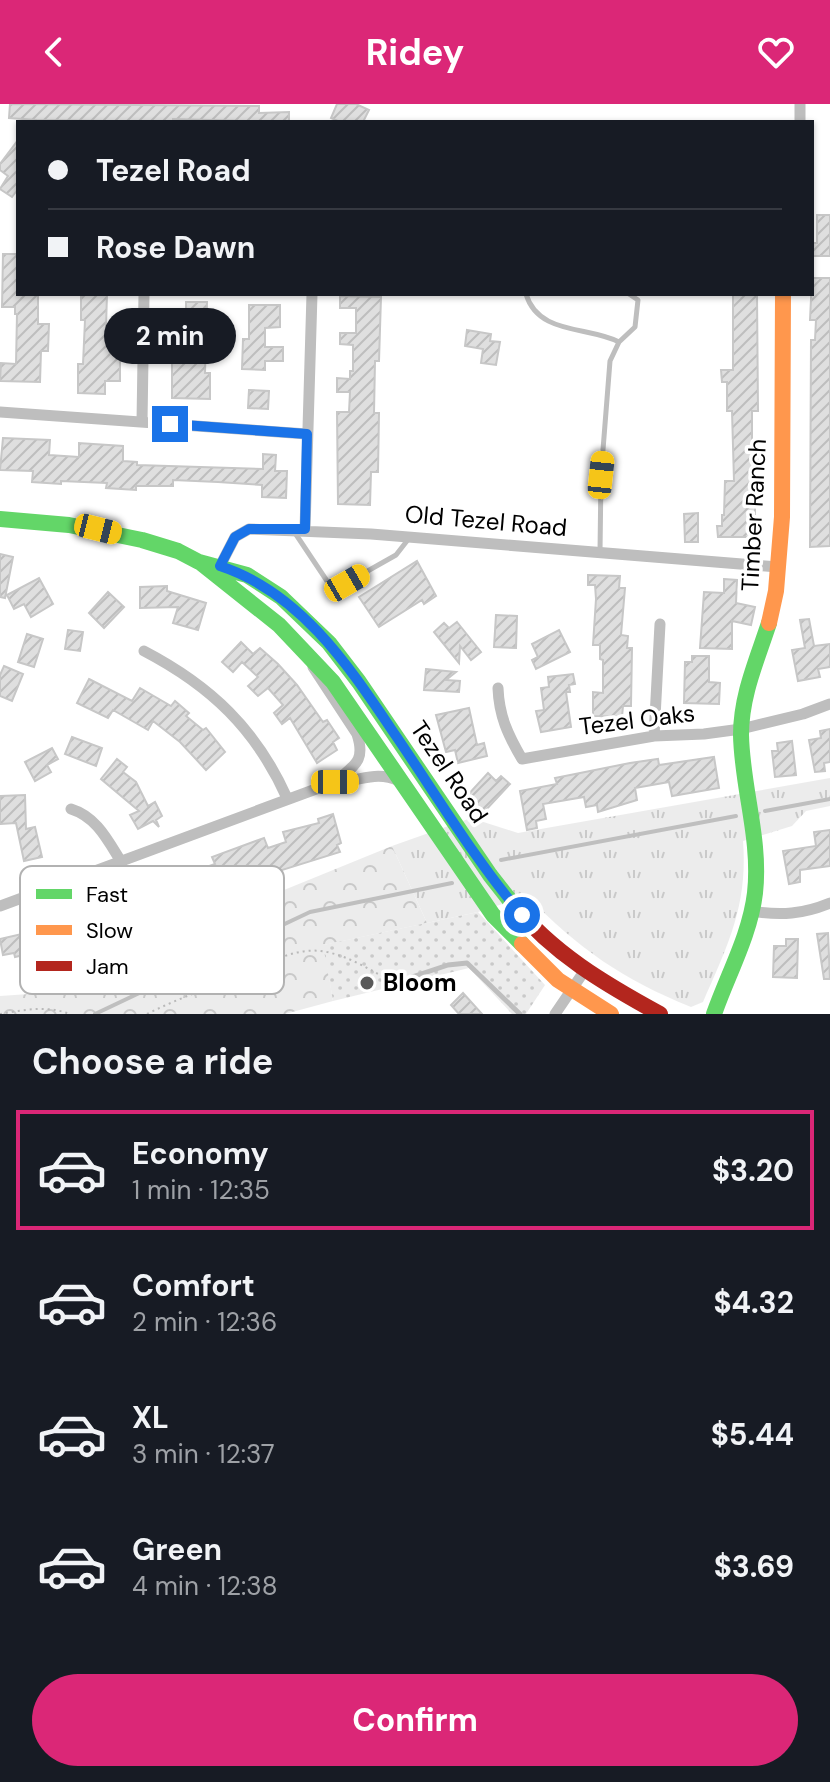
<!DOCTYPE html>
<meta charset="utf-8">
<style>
:root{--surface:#171b24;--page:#20242c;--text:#f1f3f6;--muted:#9ea1a6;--line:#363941;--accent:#db2777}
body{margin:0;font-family:"DM Sans",sans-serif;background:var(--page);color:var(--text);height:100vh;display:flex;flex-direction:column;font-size:30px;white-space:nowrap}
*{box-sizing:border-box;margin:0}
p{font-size:26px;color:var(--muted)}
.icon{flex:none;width:44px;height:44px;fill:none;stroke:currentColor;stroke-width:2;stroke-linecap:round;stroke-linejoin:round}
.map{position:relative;height:910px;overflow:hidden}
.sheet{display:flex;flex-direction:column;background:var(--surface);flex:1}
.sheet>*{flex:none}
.top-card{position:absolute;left:16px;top:16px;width:798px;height:176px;border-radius:0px;box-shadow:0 2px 6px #0004;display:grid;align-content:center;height:176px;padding:0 32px;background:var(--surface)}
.end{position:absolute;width:36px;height:36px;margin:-18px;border:10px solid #1a73e8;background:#fff;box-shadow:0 0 0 4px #fff}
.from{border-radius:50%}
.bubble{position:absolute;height:56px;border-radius:28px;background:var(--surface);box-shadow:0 2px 6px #0004;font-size:26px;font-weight:700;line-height:56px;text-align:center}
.car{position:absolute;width:24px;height:48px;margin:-24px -12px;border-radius:10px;box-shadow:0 0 6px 2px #0007;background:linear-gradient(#f5c518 24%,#345 0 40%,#f5c518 0 76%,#345 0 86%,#f5c518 0)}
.top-card b{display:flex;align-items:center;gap:28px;height:76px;font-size:30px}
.top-card b+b{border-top:2px solid var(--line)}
.top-card i{width:20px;height:20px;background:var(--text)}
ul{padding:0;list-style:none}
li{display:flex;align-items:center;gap:24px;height:120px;margin:0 16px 12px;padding:0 16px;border:4px solid transparent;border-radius:0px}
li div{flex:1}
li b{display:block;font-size:30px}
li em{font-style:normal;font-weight:700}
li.active{border-color:var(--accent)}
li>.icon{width:72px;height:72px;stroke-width:1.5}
h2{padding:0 32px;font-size:36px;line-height:96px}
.action{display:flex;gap:16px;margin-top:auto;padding:16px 32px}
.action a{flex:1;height:92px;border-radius:48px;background:var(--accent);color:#fff;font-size:32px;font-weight:700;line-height:92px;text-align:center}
header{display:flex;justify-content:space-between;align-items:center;height:104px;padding:0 32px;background:var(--accent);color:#fff;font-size:36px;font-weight:700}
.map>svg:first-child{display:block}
.grass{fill:url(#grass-tufts)}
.forest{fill:url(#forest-crowns)}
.park{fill:url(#park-dots)}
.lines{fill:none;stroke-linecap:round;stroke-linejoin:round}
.stream{stroke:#bfbfbf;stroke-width:4}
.building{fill:url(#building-hatch);stroke:#c7c7c7;stroke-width:2}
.path{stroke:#b9b9b9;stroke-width:2;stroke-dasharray:2 4;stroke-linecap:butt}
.lane{stroke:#bebebe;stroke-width:5}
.street{stroke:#bebebe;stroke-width:11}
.fast{stroke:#63d668;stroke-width:16}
.slow{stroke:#ff974d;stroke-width:16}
.jam{stroke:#b3261e;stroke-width:16}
.route{stroke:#1a73e8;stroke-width:10}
.poi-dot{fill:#595959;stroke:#fff;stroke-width:3}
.labels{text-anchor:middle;stroke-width:7;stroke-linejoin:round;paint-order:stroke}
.street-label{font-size:24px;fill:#000;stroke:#fff}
.poi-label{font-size:24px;font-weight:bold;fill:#000;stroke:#fff;text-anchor:start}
.key{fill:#fff;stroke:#b2b2b2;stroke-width:2}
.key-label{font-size:22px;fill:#000}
</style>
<header><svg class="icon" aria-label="back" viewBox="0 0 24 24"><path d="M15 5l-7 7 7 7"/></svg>Ridey<svg class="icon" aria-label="heart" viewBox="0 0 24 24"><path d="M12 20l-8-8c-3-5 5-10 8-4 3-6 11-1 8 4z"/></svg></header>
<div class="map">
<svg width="830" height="910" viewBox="0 0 830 910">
<defs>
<pattern id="grass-tufts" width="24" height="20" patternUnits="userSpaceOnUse" patternTransform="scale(2)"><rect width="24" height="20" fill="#ececec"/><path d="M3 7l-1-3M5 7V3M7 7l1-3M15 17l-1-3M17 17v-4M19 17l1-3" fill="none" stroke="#c9c9c9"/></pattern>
<pattern id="forest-crowns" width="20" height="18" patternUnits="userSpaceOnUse" patternTransform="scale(2)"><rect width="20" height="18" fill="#ececec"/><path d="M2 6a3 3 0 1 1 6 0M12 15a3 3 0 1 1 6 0" fill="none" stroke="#c9c9c9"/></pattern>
<pattern id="park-dots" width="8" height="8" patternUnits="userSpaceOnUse" patternTransform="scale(2)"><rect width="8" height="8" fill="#ececec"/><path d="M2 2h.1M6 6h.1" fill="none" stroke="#c9c9c9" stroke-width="1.8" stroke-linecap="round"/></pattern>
<pattern id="building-hatch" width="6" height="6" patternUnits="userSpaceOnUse" patternTransform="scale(2)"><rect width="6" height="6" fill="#dfdfdf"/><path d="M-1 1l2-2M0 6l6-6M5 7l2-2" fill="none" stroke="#bebebe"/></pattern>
</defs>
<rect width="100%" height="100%" fill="#fff"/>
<path class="grass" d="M 830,674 L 830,702 L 806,707 L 792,722 L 743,737 C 748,801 728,841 703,898 L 691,903 C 622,875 579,845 527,792 L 478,808 L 427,819 L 392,742 L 471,714 L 518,729 Z"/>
<path class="forest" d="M 392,742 L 427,819 L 324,841 L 333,897 L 285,910 L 0,910 L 0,892 L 29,890 Z"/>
<path class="park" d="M 478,808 L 545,881 L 526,910 L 512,910 L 469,864 L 333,897 L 323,841 Z"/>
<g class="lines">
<path class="stream" d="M 765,707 L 830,695
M 501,756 L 736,712
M 95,910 L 310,808 L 452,779"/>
</g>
<path class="building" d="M 10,0 L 259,2 L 259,9 L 289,8 L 289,18 L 173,15 L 173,18 L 37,16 L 9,14 Z
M 337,0 L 356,0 L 369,6 L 363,18 L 340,18 L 331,14 Z
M 18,36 L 18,85 L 12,93 L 0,85 L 8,72 L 0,66 L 0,60 Z
M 817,111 L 830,111 L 830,152 L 812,152 L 812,139 L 817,139 Z
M 3,150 L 18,150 L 18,190 L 38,190 L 38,220 L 49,220 L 48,247 L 41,247 L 40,278 L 0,277 L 1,259 L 16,260 L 17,210 L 15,210 L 15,203 L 2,203 Z
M 812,174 L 830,174 L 830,442 L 810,443 L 811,236 L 815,236 L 816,216 L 810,216 Z
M 81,190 L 107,190 L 106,223 L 120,224 L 120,277 L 105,277 L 105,290 L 78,289 L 78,260 L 83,260 L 85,216 L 81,216 Z
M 733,190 L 757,190 L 758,307 L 752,307 L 752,348 L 758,348 L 757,399 L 755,399 L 755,422 L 751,422 L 752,433 L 718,433 L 717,422 L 722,422 L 722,411 L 724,411 L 725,377 L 734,377 L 732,307 L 727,307 L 727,278 L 722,278 L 721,266 L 733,266 Z
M 340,192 L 381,193 L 379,257 L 375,257 L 374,309 L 379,309 L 378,368 L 371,368 L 370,401 L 338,400 L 337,308 L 349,308 L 350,288 L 337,288 L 337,274 L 350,275 L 350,267 L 353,267 L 353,241 L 340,240 L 340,229 L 356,229 L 356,204 L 340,204 Z
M 186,198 L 207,198 L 205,269 L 210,269 L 210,295 L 172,294 L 172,238 L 186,238 Z
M 249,201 L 280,201 L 280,223 L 265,224 L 265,243 L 283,243 L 283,257 L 265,257 L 265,266 L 242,265 L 243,235 L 249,235 Z
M 467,226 L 491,230 L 490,237 L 500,238 L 496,261 L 481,259 L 483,245 L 465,242 Z
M 249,286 L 269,287 L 268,305 L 248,304 Z
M 3,334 L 50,336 L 49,351 L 79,353 L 79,339 L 123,342 L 123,357 L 137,358 L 137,361 L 263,365 L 263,350 L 276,351 L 275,367 L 287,367 L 286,394 L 262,393 L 262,381 L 218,378 L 173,376 L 173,382 L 136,382 L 136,386 L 106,384 L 107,379 L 61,377 L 61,380 L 32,378 L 33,367 L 0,366 Z
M 698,409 L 698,438 L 685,438 L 684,410 Z
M 0,450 L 13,453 L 5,494 L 0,493 Z
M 417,457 L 436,492 L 424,500 L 422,496 L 379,523 L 359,493 Z
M 588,471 L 620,472 L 619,484 L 625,484 L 621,531 L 628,532 L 627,544 L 632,544 L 631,602 L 623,602 L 622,613 L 593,612 L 593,588 L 603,589 L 603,556 L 600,555 L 600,541 L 593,541 L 596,495 L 595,481 L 588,481 Z
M 39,474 L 53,500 L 31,513 L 24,500 L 14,505 L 7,491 Z
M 724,475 L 737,476 L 736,499 L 755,503 L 751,521 L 732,517 L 732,545 L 700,544 L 704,488 L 724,489 Z
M 167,482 L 167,487 L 206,499 L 198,526 L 173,519 L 178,503 L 140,504 L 140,483 Z
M 108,488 L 124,503 L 104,524 L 89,509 Z
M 496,511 L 517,512 L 516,544 L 494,543 Z
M 809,515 L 814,542 L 830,540 L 830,563 L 818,565 L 820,573 L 798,577 L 792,546 L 805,544 L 800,516 Z
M 457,518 L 481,548 L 471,556 L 460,542 L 459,559 L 434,528 L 444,519 L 449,524 Z
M 68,526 L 83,528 L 80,547 L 65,545 Z
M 559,526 L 570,548 L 536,565 L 532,556 L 538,553 L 532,540 Z
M 27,530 L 43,535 L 34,563 L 18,558 Z
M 241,538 L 253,550 L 260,544 L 278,560 L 297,581 L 323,618 L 327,616 L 339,634 L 333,638 L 337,646 L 317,659 L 290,614 L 282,620 L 274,609 L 283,601 L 268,584 L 258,592 L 248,582 L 258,573 L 242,558 L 233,568 L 222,558 Z
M 692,552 L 709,552 L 709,578 L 720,579 L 719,600 L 684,599 L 685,558 L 692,558 Z
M 4,562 L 23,570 L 12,597 L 0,592 L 0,571 Z
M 426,565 L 456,568 L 446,576 L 460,577 L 459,588 L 424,586 Z
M 573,570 L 575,580 L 569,581 L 570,588 L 566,588 L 571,623 L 541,628 L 536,607 L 544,606 L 541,584 L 549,583 L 548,573 Z
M 89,575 L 132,597 L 140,584 L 171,602 L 175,597 L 189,609 L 186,612 L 203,626 L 206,624 L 225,648 L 206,666 L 180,638 L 153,617 L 148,626 L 113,606 L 108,614 L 77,599 Z
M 469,604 L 477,641 L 484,639 L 487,652 L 458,659 L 455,646 L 446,648 L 436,611 Z
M 830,625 L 830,658 L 824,659 L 825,667 L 815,668 L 809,636 L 821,634 L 820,627 Z
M 72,633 L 102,644 L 96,662 L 65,650 Z
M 792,637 L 796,671 L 775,673 L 772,647 L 778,647 L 777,639 Z
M 52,644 L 58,655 L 47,661 L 51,668 L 35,677 L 25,658 Z
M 714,653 L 719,684 L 672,692 L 669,678 L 635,684 L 637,696 L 598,708 L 597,701 L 586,703 L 584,693 L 543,700 L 546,715 L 536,717 L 537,724 L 527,726 L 520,687 L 557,680 L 555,674 L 630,659 L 658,655 L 659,661 Z
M 117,655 L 127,663 L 123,668 L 136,678 L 148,702 L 155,698 L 162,712 L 156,716 L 159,723 L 153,717 L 138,725 L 130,711 L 139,707 L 101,675 Z
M 488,669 L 496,677 L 501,672 L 510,680 L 483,709 L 466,693 Z
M 25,691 L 26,725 L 35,723 L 42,753 L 24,757 L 16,719 L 0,720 L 0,692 Z
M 333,710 L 341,739 L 337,741 L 340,748 L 247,777 L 243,765 L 200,782 L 201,789 L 189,792 L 188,788 L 169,792 L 170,796 L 137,804 L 139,810 L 129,814 L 126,806 L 101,814 L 104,823 L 85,826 L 30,844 L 32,849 L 15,853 L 14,849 L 3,851 L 0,835 L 48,824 L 46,816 L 70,808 L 69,804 L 198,766 L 215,760 L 212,753 L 264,734 L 268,744 L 286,738 L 283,728 L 319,719 L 318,715 Z
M 830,726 L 830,762 L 800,766 L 800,778 L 789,780 L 783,747 L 816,742 L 814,728 Z
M 828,829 L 830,875 L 824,875 L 817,830 Z
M 786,835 L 798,835 L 797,874 L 773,873 L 774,842 L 786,842 Z
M 463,889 L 482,910 L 459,910 L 451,901 Z"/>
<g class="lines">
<path class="path" d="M 0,910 C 23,906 48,901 69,910
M 147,910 C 179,894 211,883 244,870 C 271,858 300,840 331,849 C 351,854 369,865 387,875"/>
<path class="lane" d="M 526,190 C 538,231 588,222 619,238
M 295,429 L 327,477 L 341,482 L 396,451 L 410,433
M 600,448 L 601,371 L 610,257 L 619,238 L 635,223 L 638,196 L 629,190
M 394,879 L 448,861 L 467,859 L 520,910"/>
<path class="street" d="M 800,18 L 800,0
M 0,308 L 307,330
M 142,318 L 144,190
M 305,425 L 312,190
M 217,468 L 235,433 L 249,425 L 371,430 L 778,463
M 144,547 C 211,582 256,625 287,694
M 313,563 L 357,630 C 366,658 354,661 335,678
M 498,584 C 499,612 508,631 522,655 L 654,632 L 704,630 L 741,625 L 803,610 L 830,600
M 654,632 L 660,520
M 71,705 C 97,713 108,737 122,759
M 0,802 L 335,678 C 360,678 375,666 399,677
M 752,807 C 781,812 803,810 830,799
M 555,910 L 585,866"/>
<path class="fast" d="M 0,415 L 69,421 L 142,436 L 178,447 L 199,458 L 247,471 L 281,493 L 329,539 L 359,578 L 490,771 L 512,799
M 201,459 L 279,521 L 333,578 L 493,811 L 522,840
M 714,910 C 728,870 750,831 755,789 C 761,735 742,684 741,631 C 741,591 757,556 769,519"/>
<path class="slow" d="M 769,519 L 776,487 L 782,413 L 783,190
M 522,840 L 558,876 L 611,910"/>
<path class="jam" d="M 512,799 C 552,849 605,880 660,910"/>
</g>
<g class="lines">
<path class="route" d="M 170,320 L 307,330 L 305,425 L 249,425 L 235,433 L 220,462 C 302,489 350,564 396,632 C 437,692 475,756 522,811"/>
</g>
<circle class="poi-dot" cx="367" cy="879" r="8"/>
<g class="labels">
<g class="street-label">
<text transform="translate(754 411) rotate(-87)" y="8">Timber Ranch</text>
<text transform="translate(486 417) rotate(5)" y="8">Old Tezel Road</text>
<text transform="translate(637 616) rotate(-7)" y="8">Tezel Oaks</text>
<text transform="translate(449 668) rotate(56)" y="8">Tezel Road</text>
</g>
<g class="poi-label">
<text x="383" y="887">Bloom</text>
</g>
</g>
<rect x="20" y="762" width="264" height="128" rx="12" class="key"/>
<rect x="36" y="785" width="36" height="10" fill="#63d668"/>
<rect x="36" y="821" width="36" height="10" fill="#ff974d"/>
<rect x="36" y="857" width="36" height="10" fill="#b3261e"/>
<g class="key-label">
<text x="86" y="798">Fast</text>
<text x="86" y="834">Slow</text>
<text x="86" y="870">Jam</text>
</g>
</svg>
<i class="end from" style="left:522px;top:811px"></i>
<i class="end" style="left:170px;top:320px"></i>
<div class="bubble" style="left:104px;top:204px;width:132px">2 min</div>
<i class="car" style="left:601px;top:371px;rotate:6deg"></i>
<i class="car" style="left:98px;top:425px;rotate:104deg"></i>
<i class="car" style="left:347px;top:479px;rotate:60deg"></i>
<i class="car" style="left:335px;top:678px;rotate:90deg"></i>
<div class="top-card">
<b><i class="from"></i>Tezel Road</b>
<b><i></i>Rose Dawn</b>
</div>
</div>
<section class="sheet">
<h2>Choose a ride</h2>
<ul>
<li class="active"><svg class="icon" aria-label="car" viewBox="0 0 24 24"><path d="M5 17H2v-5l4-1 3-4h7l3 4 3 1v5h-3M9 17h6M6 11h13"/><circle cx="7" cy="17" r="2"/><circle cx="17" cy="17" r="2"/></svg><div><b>Economy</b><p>1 min · 12:35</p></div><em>$3.20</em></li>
<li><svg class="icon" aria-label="car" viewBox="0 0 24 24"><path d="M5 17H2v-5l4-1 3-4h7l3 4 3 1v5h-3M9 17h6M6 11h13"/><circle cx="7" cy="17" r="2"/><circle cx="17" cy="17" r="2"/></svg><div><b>Comfort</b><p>2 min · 12:36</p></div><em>$4.32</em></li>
<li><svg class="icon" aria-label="car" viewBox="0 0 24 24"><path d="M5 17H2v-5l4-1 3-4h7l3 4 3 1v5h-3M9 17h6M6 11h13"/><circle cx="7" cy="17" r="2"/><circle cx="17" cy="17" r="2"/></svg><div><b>XL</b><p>3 min · 12:37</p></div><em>$5.44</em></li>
<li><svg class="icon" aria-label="car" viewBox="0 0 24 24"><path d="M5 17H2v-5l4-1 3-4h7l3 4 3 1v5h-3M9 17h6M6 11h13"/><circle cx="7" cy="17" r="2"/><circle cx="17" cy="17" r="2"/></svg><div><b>Green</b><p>4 min · 12:38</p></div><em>$3.69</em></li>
</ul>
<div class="action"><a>Confirm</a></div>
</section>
